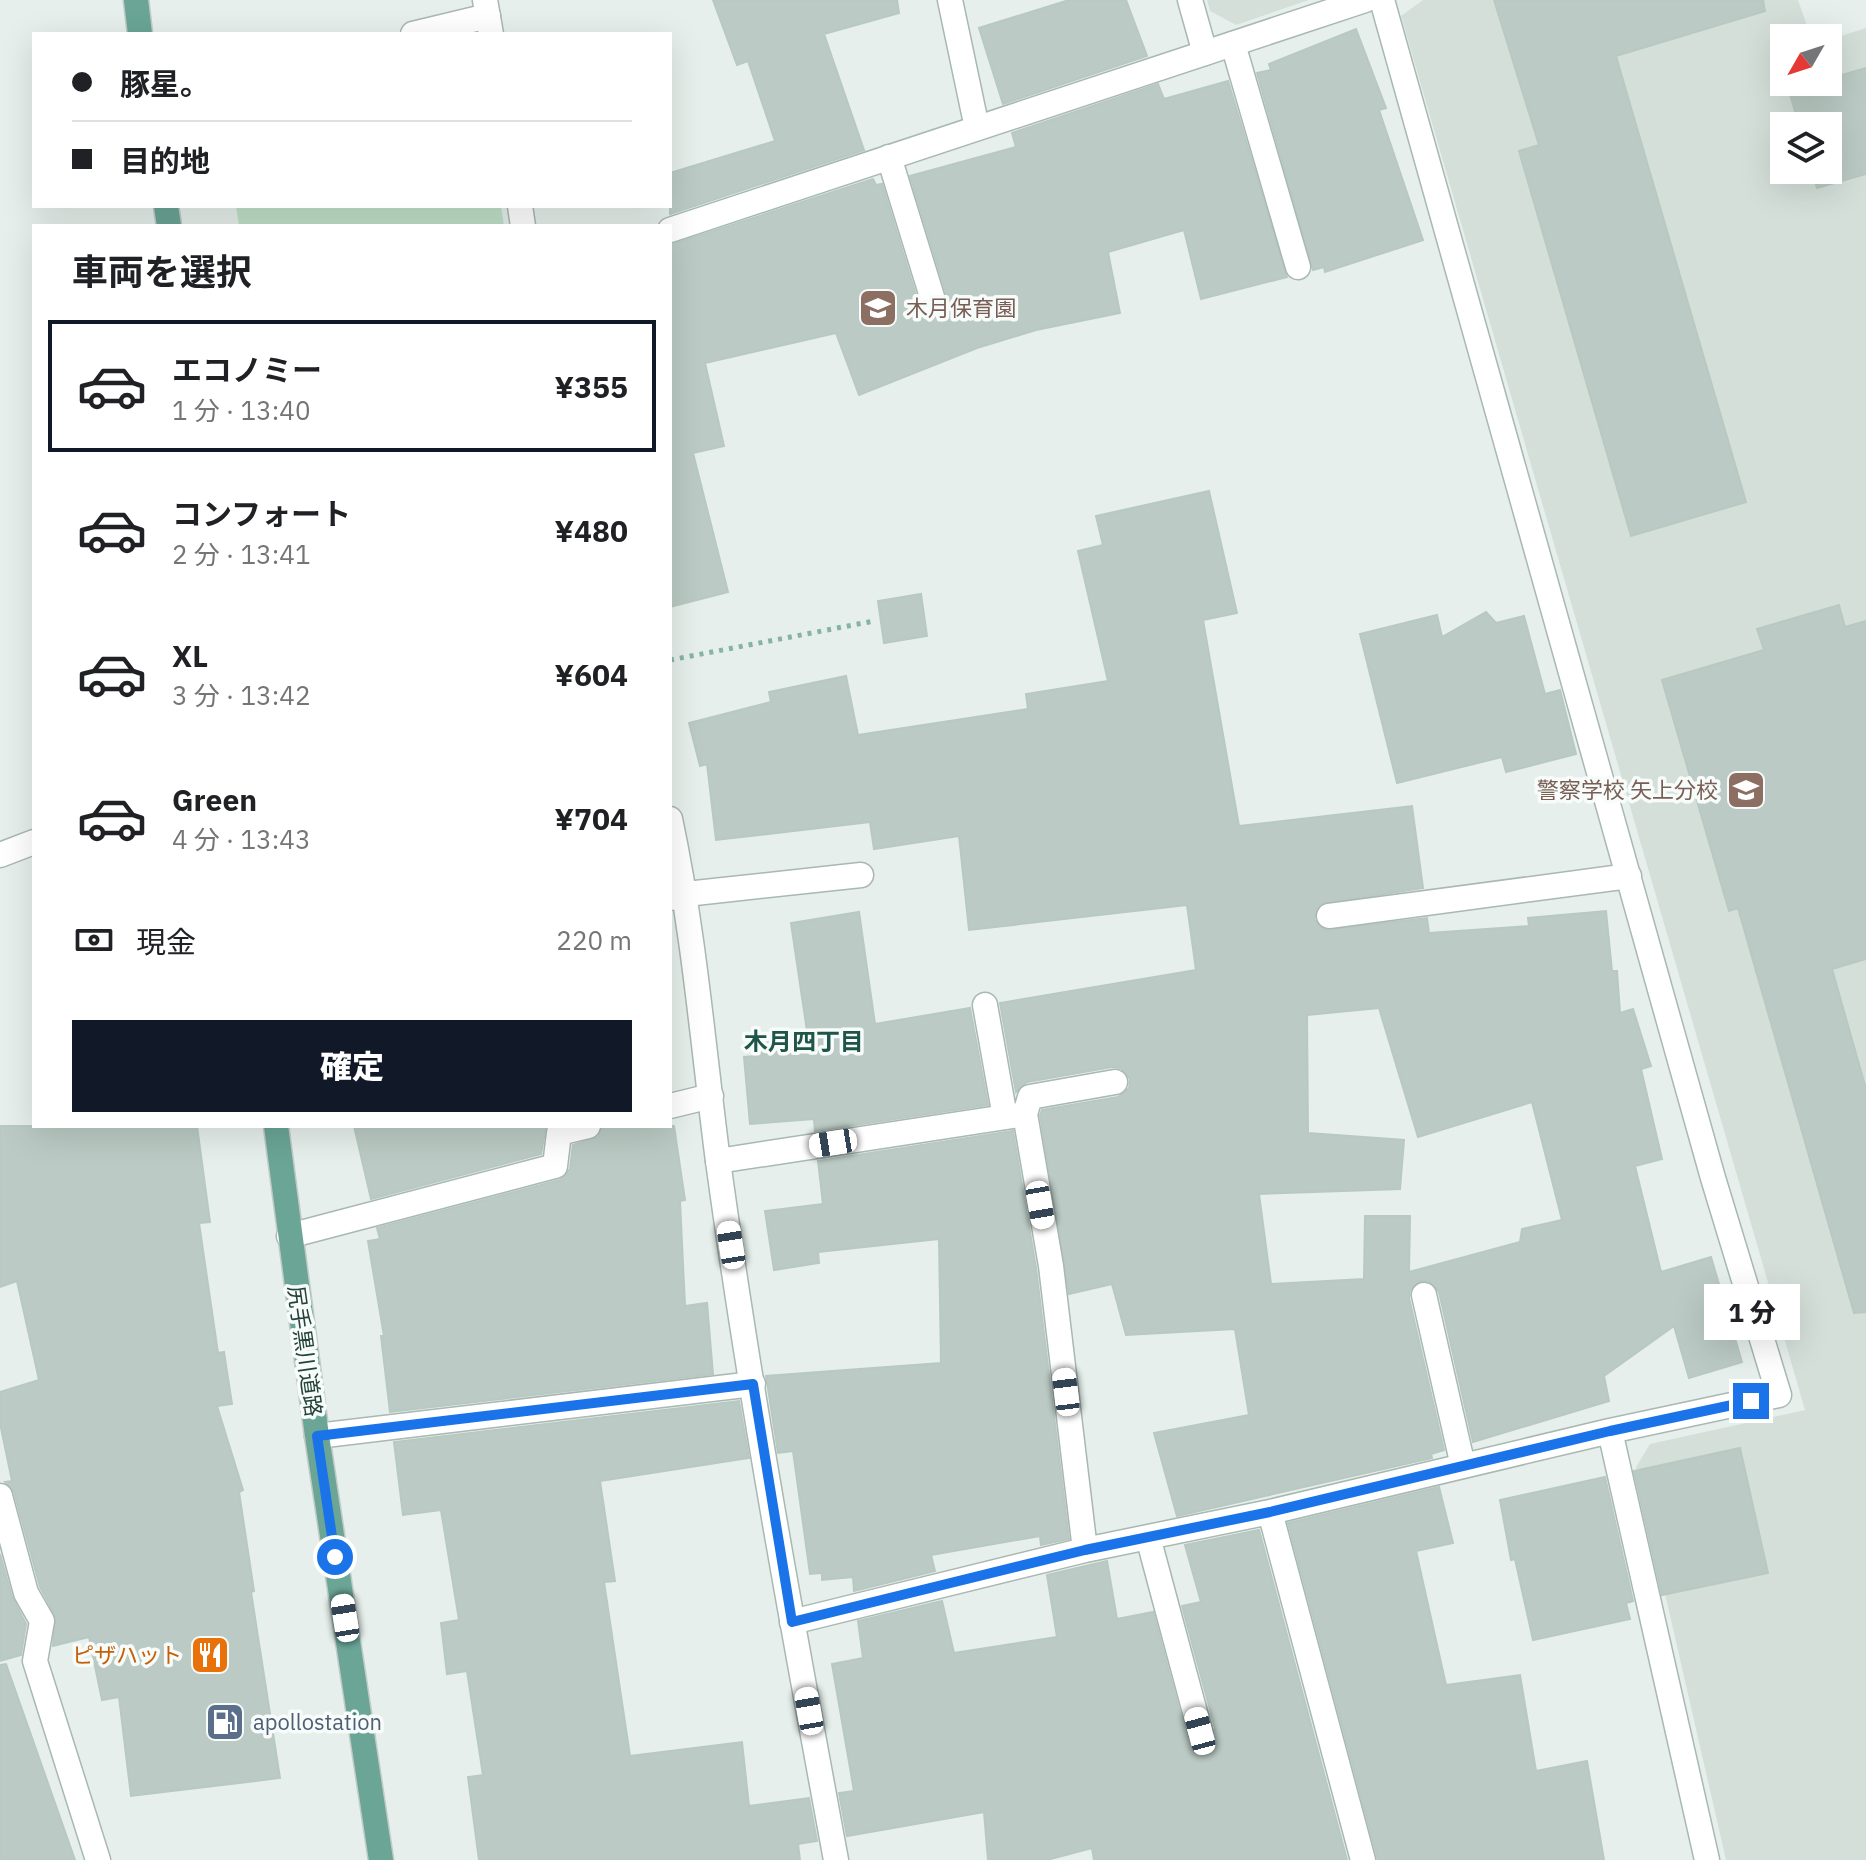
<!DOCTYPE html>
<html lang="ja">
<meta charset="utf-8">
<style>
:root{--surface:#fff;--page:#f6f6f6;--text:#202124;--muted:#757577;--line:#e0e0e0;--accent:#111827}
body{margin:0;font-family:"IBM Plex Sans","Noto Sans JP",sans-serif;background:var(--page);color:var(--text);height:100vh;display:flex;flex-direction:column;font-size:30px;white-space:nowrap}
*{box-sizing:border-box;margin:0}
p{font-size:26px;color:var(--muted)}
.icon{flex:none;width:44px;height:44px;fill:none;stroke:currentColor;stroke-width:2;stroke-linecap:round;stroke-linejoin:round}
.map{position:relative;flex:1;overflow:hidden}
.drawer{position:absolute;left:32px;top:224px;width:640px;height:904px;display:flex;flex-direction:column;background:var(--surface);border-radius:0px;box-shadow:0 8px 32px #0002}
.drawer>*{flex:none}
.top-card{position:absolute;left:32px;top:32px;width:640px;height:176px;border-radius:0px;box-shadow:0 8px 32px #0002;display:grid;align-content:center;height:176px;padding:0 40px;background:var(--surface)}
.needle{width:52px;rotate:231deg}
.tools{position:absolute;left:1770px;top:24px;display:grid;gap:16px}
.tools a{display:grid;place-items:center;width:72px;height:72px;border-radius:0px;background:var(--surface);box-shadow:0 8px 32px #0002;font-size:40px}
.end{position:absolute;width:36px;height:36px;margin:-18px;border:10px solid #1a73e8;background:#fff;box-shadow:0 0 0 4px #fff}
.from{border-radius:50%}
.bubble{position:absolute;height:56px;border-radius:0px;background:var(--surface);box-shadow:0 8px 32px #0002;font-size:26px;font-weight:800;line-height:56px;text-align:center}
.car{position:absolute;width:24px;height:48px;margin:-24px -12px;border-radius:10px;box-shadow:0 0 6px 2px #0007;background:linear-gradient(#fff 24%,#345 0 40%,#fff 0 76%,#345 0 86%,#fff 0)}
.top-card b{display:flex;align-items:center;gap:28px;height:76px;font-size:30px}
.top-card b+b{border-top:2px solid var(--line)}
.top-card i{width:20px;height:20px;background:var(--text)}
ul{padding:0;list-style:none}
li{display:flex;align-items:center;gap:24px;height:132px;margin:0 16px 12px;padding:0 24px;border:4px solid transparent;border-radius:0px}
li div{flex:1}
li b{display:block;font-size:30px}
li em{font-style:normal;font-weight:800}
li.current{border-color:var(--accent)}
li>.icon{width:72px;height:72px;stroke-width:1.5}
h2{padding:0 40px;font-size:36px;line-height:96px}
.pay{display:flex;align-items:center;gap:20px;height:88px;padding:0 40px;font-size:30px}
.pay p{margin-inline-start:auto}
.primary-button{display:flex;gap:16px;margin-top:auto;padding:16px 40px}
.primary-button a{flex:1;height:92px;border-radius:0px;background:var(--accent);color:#fff;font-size:32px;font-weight:800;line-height:92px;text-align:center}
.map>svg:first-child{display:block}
.built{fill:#d4dfda;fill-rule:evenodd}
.green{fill:#bfe0c8}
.building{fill:#bbcac4;stroke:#b8c9c2;stroke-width:2;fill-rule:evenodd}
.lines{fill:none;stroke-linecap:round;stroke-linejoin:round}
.service-casing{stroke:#a8b8b2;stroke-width:27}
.minor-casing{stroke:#a8b8b2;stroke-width:27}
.primary-casing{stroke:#c2cac8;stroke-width:27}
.path{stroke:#86b3a5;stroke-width:5;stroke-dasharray:4 6;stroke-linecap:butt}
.service{stroke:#fff;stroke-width:24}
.minor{stroke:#fff;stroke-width:24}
.primary{stroke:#6aa596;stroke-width:24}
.route{stroke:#1a73e8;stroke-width:10}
.labels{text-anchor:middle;stroke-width:7;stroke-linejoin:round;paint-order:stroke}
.education-label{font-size:22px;fill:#785e54;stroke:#f7fbf9;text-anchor:start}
.street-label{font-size:22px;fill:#24423a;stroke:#f7fbf9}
.food-label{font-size:22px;fill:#c56008;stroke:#f7fbf9;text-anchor:end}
.service-label{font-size:22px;fill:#4e5e75;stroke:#f7fbf9;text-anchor:start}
.neighbourhood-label{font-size:24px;font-weight:bold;fill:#1f5548;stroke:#f7fbf9}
</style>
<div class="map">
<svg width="1866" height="1860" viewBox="0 0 1866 1860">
<rect width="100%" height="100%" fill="#e6efeb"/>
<path class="built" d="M 1207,0 L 1309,0 L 1236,25 L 1210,11 Z
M 1423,0 L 1798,0 L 1811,38 L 1784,38 L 1784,82 L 1828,82 L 1828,40 L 1866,28 L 1866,1860 L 1726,1860 L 1636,1467 L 1650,1444 L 1805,1410 L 1401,16 ZM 1784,126 L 1828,126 L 1828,170 L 1784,170 Z"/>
<path class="green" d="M 236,206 L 501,206 L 504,226 L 239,226 Z"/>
<path class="building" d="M 713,0 L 897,0 L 899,13 L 824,34 L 864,150 L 670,214 L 670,173 L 775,141 L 748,61 L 737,65 Z
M 1069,0 L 1126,0 L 1147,56 L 1003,104 L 979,28 Z
M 1494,0 L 1763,0 L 1765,11 L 1616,56 L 1746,502 L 1631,536 L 1519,151 L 1539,145 Z
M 1356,29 L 1386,108 L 1379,110 L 1423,240 L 1325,272 L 1324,267 L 1313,270 L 1257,73 L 1271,70 L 1269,64 Z
M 1866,68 L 1866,174 L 1817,188 L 1812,170 L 1828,170 L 1828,126 L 1799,126 L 1789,90 L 1828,82 L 1828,79 Z
M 1228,81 L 1287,277 L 1201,299 L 1184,230 L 1108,252 L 1120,313 L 1036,330 L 977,348 L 859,395 L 836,333 L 705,363 L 724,446 L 693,453 L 728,592 L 670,607 L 670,245 L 873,179 L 876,185 L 882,184 L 919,305 L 923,311 L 937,314 L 944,310 L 947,296 L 910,176 L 1016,147 L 1012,133 L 1158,84 L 1164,99 Z
M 1209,491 L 1237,613 L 1203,620 L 1239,826 L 1412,806 L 1423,888 L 1321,904 L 1314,919 L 1324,930 L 1427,918 L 1429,933 L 1529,926 L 1528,918 L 1606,911 L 1612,971 L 1617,971 L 1620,1013 L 1633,1009 L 1651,1066 L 1641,1069 L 1662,1159 L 1635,1166 L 1661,1272 L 1711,1257 L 1742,1362 L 1689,1378 L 1674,1326 L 1604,1376 L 1609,1401 L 1473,1442 L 1439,1292 L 1429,1281 L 1420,1281 L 1410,1290 L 1409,1298 L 1444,1450 L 1431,1454 L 1432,1458 L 1177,1516 L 1154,1433 L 1249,1415 L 1235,1329 L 1126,1335 L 1112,1284 L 1069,1294 L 1040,1115 L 1042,1110 L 1118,1097 L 1129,1088 L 1130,1079 L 1121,1068 L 1112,1067 L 1027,1082 L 1016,1092 L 1000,1003 L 1196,970 L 1187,905 L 969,930 L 959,836 L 874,849 L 870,822 L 716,840 L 707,764 L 700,766 L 689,723 L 771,702 L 769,692 L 846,676 L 858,735 L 1028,709 L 1026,694 L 1108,681 L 1078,551 L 1103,545 L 1096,516 ZM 1379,1008 L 1418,1137 L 1532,1102 L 1562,1220 L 1522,1229 L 1520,1242 L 1409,1272 L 1410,1216 L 1365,1216 L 1364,1279 L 1271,1284 L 1259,1194 L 1400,1189 L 1404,1140 L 1308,1133 L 1307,1015 Z
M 921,594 L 927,636 L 884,643 L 878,601 Z
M 1839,605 L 1845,627 L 1866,621 L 1866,959 L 1832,969 L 1866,1089 L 1866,1312 L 1854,1313 L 1738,908 L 1729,911 L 1662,680 L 1764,650 L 1757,629 Z
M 1486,612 L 1496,623 L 1524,616 L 1545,694 L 1560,690 L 1576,754 L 1506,772 L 1502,757 L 1397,783 L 1360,634 L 1437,615 L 1442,637 Z
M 859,912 L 875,1024 L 970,1008 L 988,1105 L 815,1131 L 814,1119 L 750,1124 L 744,1057 L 756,1056 L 754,1036 L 807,1031 L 791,923 Z
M 0,1126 L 197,1126 L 210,1222 L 199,1223 L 218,1353 L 224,1352 L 232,1404 L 217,1406 L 243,1490 L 239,1492 L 254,1591 L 251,1592 L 280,1778 L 131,1796 L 119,1697 L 102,1700 L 89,1637 L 53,1646 L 55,1615 L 40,1587 L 14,1492 L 5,1482 L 12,1481 L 0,1423 L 0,1392 L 39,1380 L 17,1281 L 0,1287 Z
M 354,1126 L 546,1126 L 541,1154 L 371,1199 Z
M 603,1126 L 674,1126 L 685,1200 L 680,1201 L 685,1306 L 707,1303 L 713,1374 L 390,1412 L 381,1336 L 384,1336 L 368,1241 L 380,1239 L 377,1228 L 560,1180 L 570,1169 L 573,1145 L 598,1137 Z
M 1013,1131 L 1036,1268 L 1069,1539 L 1041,1545 L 1040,1536 L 931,1555 L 935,1571 L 854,1591 L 853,1577 L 822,1580 L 822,1573 L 810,1574 L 793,1451 L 778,1453 L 766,1376 L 941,1363 L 939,1239 L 818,1252 L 819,1263 L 774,1270 L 765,1211 L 823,1204 L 818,1161 Z
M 739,1401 L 749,1458 L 600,1481 L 615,1581 L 604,1582 L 630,1756 L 742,1742 L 749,1806 L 809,1798 L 817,1841 L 798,1844 L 800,1860 L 479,1860 L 468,1777 L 483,1775 L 467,1671 L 447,1674 L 441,1623 L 459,1620 L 441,1510 L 403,1515 L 394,1442 Z
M 1740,1448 L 1768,1573 L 1662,1595 L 1634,1471 Z
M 1605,1477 L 1633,1601 L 1626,1603 L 1630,1619 L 1533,1640 L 1515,1559 L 1511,1560 L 1500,1500 Z
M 1439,1487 L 1453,1543 L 1416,1551 L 1446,1685 L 1520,1675 L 1536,1771 L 1587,1761 L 1604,1860 L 1378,1860 L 1288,1523 Z
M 1259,1530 L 1347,1860 L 1094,1860 L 1092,1848 L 1047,1860 L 988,1860 L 984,1812 L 847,1836 L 839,1793 L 854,1791 L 832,1664 L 863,1658 L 858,1621 L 942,1601 L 954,1653 L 1057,1637 L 1047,1575 L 1107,1561 L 1117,1619 L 1153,1612 L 1186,1735 L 1190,1742 L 1203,1746 L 1211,1741 L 1215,1728 L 1182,1606 L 1201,1602 L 1185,1545 Z
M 0,1554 L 12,1597 L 26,1624 L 21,1655 L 0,1661 Z
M 6,1664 L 75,1860 L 0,1860 L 0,1665 Z"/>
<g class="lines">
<g class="service-casing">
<path id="service" d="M 950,0 L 977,128
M 1190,0 L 1205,53
M 413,34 L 488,16
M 1233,44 L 1298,267
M 889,157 L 933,300
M 670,898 L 686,894 L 861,875
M 1329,916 L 1629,876
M 985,1005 L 1005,1117
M 670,1106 L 711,1096
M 1025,1114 L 1030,1097 L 1115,1082
M 718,1161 L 1025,1114 L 1051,1266 L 1085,1550
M 289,1236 L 555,1166 L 559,1133 L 588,1126
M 1424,1295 L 1463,1466
M 1610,1431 L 1707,1860
M 317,1436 L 753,1384
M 0,1496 L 26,1593 L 42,1621 L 35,1661 L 98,1860
M 1270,1512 L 1363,1860
M 1148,1537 L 1200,1731
M 792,1622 L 1085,1550 L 1270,1512 L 1610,1431 L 1779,1395 L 1713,1178 L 1382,0"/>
</g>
<g class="minor-casing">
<path id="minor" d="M 485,0 L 491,34
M 520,206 L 523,226
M 670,230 L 1365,0
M 670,819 C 694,932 703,1046 718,1161 C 750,1395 793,1628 836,1860
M 0,855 L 34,842"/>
</g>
<g class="primary-casing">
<path id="primary" d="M 136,0 L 140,34
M 166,206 L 169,226
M 276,1126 L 317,1436 L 381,1860"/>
</g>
<path class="path" d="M 670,660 L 874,621"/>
<use href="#service" class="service"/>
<use href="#minor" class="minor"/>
<use href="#primary" class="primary"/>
</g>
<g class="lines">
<path class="route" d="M 335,1557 L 317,1436 L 753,1384 L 792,1622 L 1085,1550 L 1270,1512 L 1610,1431 L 1751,1401"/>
</g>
<defs>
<g id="school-square" transform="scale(2)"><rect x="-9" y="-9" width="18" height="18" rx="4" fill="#8d6e63" stroke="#f7fbf9"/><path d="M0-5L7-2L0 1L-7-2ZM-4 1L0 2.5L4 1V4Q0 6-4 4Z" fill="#fff"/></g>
<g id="university-square" transform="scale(2)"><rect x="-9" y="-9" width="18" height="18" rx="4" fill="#8d6e63" stroke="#f7fbf9"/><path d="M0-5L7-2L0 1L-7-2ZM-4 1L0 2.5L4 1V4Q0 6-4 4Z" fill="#fff"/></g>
<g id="restaurant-square" transform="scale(2)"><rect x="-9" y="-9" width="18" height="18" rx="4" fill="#e8710a" stroke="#f7fbf9"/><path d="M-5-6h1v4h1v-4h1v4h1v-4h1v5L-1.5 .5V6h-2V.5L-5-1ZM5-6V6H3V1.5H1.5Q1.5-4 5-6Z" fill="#fff"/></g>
<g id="fuel-square" transform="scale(2)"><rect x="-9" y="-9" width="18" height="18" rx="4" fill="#5c6f8a" stroke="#f7fbf9"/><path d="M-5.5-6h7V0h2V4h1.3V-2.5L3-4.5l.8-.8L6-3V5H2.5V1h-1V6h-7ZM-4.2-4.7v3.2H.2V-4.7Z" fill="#fff"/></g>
</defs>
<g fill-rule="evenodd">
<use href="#school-square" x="878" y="308"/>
<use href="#university-square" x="1746" y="790"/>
<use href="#restaurant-square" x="210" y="1655"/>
<use href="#fuel-square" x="225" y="1722"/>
</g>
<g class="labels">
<g class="education-label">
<text x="906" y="316">木月保育園</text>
<text x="1718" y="798" text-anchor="end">警察学校 矢上分校</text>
</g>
<g class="street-label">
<text transform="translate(305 1351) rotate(82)" y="8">尻手黒川道路</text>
</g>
<g class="food-label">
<text x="182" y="1663">ピザハット</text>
</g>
<g class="service-label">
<text x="253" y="1730">apollostation</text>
</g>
<g class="neighbourhood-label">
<text x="804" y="1050">木月四丁目</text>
</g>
</g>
</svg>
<div class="tools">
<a><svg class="needle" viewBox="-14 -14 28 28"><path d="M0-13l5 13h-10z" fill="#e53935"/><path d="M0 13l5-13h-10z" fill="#757577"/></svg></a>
<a><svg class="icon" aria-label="layers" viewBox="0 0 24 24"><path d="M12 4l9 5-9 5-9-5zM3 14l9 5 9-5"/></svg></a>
</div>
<i class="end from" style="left:335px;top:1557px"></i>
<i class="end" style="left:1751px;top:1401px"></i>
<div class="bubble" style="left:1704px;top:1284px;width:96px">1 分</div>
<i class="car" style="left:833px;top:1143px;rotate:261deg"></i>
<i class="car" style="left:1040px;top:1205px;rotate:170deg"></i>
<i class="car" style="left:731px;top:1245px;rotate:351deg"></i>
<i class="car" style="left:1066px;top:1392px;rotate:353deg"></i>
<i class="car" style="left:345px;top:1618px;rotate:351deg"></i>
<i class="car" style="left:809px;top:1711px;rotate:350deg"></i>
<i class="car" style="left:1200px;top:1731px;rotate:345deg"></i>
<div class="top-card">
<b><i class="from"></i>豚星。</b>
<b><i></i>目的地</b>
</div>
<section class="drawer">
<h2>車両を選択</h2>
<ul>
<li class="current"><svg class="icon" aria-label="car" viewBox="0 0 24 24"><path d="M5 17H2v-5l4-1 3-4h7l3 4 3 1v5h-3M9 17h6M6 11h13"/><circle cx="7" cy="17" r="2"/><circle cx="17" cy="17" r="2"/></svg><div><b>エコノミー</b><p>1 分 · 13:40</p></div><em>¥355</em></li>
<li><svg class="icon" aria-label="car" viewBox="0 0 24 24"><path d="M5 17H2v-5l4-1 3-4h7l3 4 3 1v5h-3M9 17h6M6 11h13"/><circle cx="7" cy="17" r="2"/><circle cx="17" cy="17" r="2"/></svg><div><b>コンフォート</b><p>2 分 · 13:41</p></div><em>¥480</em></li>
<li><svg class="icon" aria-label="car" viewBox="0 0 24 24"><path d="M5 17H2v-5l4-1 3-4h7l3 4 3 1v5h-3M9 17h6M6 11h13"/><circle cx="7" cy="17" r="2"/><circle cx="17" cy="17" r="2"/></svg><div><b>XL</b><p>3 分 · 13:42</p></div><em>¥604</em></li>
<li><svg class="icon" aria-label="car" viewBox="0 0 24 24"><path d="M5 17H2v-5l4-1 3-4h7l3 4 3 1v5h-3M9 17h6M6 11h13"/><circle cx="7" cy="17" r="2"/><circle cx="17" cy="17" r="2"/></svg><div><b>Green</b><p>4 分 · 13:43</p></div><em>¥704</em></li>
</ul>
<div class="pay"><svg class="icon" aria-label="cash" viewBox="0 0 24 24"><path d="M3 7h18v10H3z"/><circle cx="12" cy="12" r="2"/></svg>現金<p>220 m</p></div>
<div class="primary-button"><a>確定</a></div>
</section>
</div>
